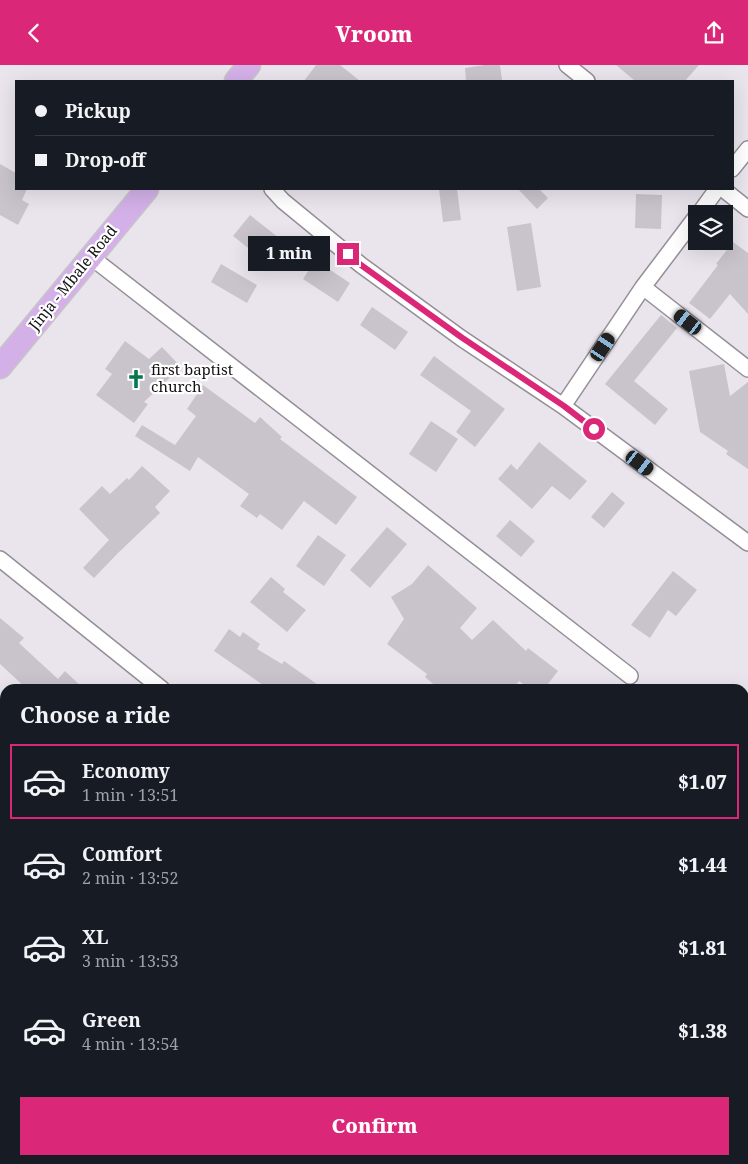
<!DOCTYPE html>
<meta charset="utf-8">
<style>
:root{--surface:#171b24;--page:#20242c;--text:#f1f3f6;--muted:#9ea1a6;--line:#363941;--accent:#db2777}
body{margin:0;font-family:"Noto Serif",serif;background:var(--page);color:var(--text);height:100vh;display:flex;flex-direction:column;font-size:19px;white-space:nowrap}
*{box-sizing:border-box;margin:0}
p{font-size:16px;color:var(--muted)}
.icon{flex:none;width:28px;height:28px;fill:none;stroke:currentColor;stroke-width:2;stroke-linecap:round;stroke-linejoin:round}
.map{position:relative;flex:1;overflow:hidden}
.drawer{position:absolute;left:0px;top:619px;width:749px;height:481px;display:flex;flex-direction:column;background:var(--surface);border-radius:15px 15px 0 0;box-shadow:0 5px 20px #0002}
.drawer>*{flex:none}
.guide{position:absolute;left:15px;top:15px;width:719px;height:110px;border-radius:0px;box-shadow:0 5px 20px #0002;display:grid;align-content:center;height:110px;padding:0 20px;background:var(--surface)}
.fabs{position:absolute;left:688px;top:140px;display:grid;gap:10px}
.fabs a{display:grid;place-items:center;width:45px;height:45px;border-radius:0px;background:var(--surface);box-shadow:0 5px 20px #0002;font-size:25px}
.end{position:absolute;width:22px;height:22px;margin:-11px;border:6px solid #db2777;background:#fff;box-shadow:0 0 0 2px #fff}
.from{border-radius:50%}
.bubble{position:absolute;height:35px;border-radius:0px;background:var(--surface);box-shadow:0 5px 20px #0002;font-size:16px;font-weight:800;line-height:35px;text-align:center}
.car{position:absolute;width:15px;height:30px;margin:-15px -8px;border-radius:6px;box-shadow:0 0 4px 1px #0007;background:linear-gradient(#222 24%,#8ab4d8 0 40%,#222 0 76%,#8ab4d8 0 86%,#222 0)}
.guide b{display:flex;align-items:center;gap:18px;height:48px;font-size:19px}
.guide b+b{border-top:1px solid var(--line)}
.guide i{width:12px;height:12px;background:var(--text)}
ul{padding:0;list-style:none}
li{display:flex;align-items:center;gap:15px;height:75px;margin:0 10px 8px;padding:0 10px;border:2px solid transparent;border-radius:0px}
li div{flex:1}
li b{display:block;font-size:19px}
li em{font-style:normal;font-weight:800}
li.selected{border-color:var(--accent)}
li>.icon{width:45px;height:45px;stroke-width:1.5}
h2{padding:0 20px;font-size:22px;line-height:60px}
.button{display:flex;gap:10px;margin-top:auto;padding:10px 20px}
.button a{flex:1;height:58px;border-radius:0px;background:var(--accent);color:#fff;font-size:20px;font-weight:800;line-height:58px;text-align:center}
header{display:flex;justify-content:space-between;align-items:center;height:65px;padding:0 20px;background:var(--accent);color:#fff;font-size:22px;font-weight:800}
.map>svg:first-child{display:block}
.building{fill:#c9c4cc}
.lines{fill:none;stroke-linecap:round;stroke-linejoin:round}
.minor-casing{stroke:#948f96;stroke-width:18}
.primary-casing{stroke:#c6c6c7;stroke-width:25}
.minor{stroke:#fff;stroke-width:15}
.primary{stroke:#d3b0e8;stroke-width:22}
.route{stroke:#db2777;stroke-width:6}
.labels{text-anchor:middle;stroke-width:4.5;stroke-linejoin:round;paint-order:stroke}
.street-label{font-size:15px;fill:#131214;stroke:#fff}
.poi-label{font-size:15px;fill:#131214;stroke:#fff;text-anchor:start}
</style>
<header><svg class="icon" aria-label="back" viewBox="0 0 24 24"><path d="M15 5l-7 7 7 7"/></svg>Vroom<svg class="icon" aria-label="share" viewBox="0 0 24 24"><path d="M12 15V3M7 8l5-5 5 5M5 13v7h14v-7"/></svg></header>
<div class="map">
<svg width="748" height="1099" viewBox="0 0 748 1099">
<rect width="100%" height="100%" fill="#eae5ed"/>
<path class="building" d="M 316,0 L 340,0 L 360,16 L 304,16 Z
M 485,0 L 500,0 L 502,15 L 491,16 L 466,16 L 465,3 Z
M 616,0 L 699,0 L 685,16 L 635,16 Z
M 0,99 L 16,108 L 16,124 L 27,124 L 22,135 L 29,139 L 18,160 L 0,150 Z
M 439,124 L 457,124 L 461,155 L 443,157 Z
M 518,124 L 539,124 L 548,133 L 537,144 Z
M 636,129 L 662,130 L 661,164 L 635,163 Z
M 250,150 L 284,177 L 267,198 L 233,171 Z
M 531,158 L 541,222 L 517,226 L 507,162 Z
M 733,177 L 748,188 L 748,249 L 730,229 L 710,254 L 689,238 L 718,200 L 716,199 Z
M 315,195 L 350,218 L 338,237 L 303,214 Z
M 221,199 L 257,220 L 247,238 L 211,217 Z
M 372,242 L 408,267 L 395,285 L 360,260 Z
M 661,250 L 677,263 L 634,316 L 668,344 L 655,360 L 605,319 Z
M 125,276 L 149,294 L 162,282 L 181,302 L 144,337 L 148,339 L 134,358 L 96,330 L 112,309 L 105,304 Z
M 434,291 L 505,344 L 475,382 L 456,367 L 471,346 L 420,310 Z
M 724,299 L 730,331 L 748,317 L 748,404 L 726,389 L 728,386 L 700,367 L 689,306 Z
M 203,320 L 255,358 L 260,352 L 282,372 L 280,374 L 357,432 L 336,460 L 304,436 L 282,465 L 260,449 L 257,453 L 240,441 L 249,429 L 198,392 L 190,406 L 135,371 L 142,360 L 175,380 L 196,351 L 187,344 Z
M 431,356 L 458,374 L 436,407 L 409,389 Z
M 539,377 L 587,416 L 570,435 L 552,421 L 532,444 L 498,414 L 511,399 L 517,405 Z
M 142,401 L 170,426 L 155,442 L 160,448 L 118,488 L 94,513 L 83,503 L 109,475 L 79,444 L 102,421 L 110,429 L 127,413 L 129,415 Z
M 612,427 L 625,438 L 604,463 L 591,452 Z
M 510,455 L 535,476 L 521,492 L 496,471 Z
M 387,462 L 407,479 L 370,523 L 350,505 Z
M 318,470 L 346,490 L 324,521 L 296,501 Z
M 428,500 L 477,543 L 460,563 L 472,575 L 493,555 L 526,586 L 528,583 L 558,606 L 544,624 L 530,624 L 519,616 L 513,624 L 439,624 L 425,612 L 427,609 L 387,579 L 404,554 L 391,532 L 412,519 Z
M 673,506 L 697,525 L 676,551 L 668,545 L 650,573 L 631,560 Z
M 271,512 L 285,524 L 283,527 L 306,545 L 287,567 L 250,537 Z
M 0,553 L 24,573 L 19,578 L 58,614 L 65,606 L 84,624 L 27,624 L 0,599 Z
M 229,564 L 240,572 L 243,567 L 260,579 L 257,584 L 282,599 L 284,596 L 324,624 L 269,624 L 214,586 Z"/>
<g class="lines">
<g class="minor-casing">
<path id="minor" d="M 567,0 L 587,16
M 732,104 L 748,84
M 272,124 L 283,136 L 361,200 L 461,273 L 563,341 L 748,478
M 723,124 L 748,144
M 699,149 L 717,124
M 91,192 L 630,611
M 643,222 L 748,304
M 563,341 L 643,222 L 696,152
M 0,494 L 162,624
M 744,830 L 748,824
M 0,951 L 5,955
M 191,1095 L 197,1099
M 553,1099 L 555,1095"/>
</g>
<g class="primary-casing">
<path id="primary" d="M 236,16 L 249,0
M 0,302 L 147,124"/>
</g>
<use href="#minor" class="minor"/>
<use href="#primary" class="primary"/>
</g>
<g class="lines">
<path class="route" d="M 348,189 L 361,200 L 461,272 L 564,341 L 594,364"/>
</g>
<defs>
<g id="church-bare" transform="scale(1.5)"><path d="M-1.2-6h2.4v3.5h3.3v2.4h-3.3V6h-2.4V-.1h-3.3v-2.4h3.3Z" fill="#057650" stroke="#fff" stroke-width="2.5" paint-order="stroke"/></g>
</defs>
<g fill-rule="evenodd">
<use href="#church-bare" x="136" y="314"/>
</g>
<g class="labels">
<g class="street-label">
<text transform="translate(73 213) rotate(-51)" y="5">Jinja - Mbale Road</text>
</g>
<g class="poi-label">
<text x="151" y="310">first baptist<tspan x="151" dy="17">church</tspan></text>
</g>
</g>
</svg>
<div class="fabs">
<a><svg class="icon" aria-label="layers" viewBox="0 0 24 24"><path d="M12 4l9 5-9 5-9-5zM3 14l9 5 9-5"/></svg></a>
</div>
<i class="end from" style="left:594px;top:364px"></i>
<i class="end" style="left:348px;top:189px"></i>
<div class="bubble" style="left:248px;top:171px;width:82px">1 min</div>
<i class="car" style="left:688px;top:257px;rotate:308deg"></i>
<i class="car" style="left:603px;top:282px;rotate:34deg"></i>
<i class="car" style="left:640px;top:398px;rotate:127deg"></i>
<div class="guide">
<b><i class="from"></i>Pickup</b>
<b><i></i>Drop-off</b>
</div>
<section class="drawer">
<h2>Choose a ride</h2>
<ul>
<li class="selected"><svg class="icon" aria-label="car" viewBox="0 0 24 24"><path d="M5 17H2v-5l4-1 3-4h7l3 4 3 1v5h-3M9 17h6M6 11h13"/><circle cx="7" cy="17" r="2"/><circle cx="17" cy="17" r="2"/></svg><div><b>Economy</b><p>1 min · 13:51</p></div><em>$1.07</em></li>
<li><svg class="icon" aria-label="car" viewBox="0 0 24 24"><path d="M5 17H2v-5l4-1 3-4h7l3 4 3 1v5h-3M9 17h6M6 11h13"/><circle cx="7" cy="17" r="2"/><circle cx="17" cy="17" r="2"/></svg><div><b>Comfort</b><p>2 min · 13:52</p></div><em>$1.44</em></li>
<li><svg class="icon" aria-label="car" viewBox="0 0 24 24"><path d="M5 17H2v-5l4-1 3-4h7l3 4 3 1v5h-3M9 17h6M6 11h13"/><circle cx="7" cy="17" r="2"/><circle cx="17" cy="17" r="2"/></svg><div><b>XL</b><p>3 min · 13:53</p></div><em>$1.81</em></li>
<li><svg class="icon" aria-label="car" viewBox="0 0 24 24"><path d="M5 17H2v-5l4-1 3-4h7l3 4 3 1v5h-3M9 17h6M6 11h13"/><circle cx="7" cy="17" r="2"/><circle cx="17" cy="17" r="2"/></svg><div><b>Green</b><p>4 min · 13:54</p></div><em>$1.38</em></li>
</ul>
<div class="button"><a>Confirm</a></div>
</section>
</div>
